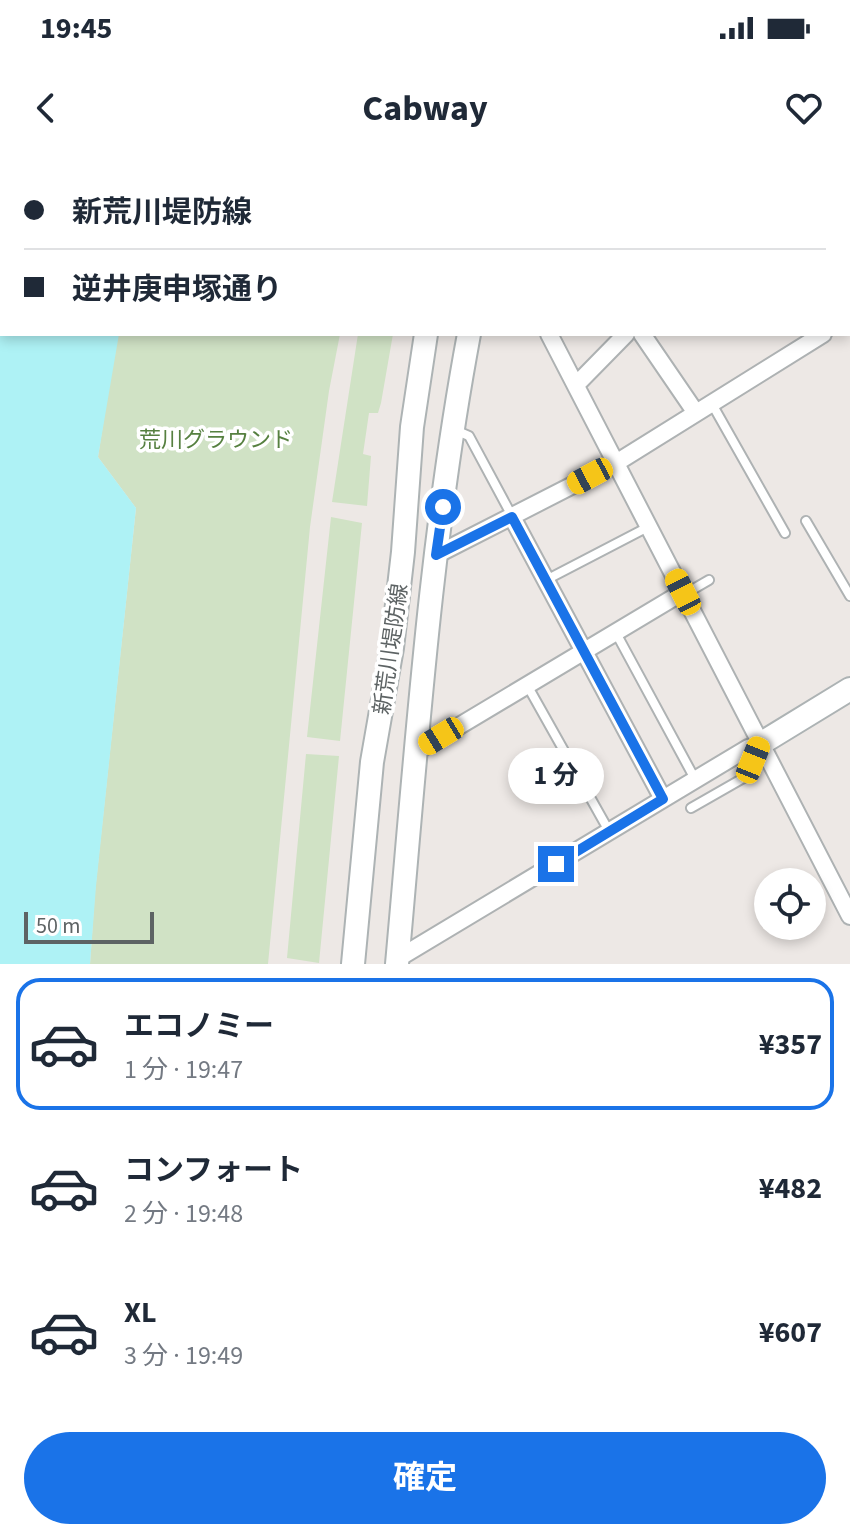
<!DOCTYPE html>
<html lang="ja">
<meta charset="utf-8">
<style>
:root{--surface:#fff;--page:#f6f6f7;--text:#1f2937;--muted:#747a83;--line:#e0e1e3;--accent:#1a73e8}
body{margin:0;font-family:"Source Sans 3","Noto Sans JP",sans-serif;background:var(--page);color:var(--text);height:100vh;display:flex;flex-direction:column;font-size:30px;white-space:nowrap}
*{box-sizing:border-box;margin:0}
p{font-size:26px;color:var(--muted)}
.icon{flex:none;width:44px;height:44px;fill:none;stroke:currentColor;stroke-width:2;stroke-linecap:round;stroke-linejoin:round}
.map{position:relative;height:804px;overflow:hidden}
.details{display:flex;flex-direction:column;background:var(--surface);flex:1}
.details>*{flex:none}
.guide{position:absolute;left:0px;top:0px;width:850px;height:176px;box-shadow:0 4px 12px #0003;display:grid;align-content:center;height:176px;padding:0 24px;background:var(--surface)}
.fabs{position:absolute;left:754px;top:708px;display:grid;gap:16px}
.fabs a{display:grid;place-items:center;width:72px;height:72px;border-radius:50%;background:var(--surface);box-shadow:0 4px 12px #0003;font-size:40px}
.scale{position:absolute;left:24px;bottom:20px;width:130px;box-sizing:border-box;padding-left:8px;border:4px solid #5d6364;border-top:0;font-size:22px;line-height:28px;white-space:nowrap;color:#5d6364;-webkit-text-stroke:6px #fff;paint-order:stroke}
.end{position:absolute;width:36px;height:36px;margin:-18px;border:10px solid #1a73e8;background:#fff;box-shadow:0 0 0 4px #fff}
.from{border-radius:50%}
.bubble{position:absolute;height:56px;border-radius:28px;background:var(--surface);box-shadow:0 4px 12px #0003;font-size:26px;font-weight:700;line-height:56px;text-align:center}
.car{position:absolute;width:24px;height:48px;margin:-24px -12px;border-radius:10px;box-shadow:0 0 6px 2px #0007;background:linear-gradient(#f5c518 24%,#345 0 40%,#f5c518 0 76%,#345 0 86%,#f5c518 0)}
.guide b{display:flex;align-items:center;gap:28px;height:76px;font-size:30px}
.guide b+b{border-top:2px solid var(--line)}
.guide i{width:20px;height:20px;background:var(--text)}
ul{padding:14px 0 0;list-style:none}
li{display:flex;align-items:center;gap:24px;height:132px;margin:0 16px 12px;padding:0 8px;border:4px solid transparent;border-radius:24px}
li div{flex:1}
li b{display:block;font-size:30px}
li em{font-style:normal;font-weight:700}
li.current{border-color:var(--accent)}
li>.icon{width:72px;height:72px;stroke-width:1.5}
.button{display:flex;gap:16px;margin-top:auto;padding:16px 24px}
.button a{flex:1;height:92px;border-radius:48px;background:var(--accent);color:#fff;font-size:32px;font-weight:700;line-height:92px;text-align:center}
.status{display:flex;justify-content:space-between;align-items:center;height:56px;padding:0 40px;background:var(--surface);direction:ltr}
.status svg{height:22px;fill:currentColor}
header{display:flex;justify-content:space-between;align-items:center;height:104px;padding:0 24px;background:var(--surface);font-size:36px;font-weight:700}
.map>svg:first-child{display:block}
.green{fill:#d0e2c5}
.water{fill:#aef2f5}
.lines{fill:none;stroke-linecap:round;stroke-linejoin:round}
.lane-casing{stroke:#aeb2b3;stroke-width:12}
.street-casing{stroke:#aeb2b3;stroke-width:20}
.secondary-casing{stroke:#adb3b4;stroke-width:26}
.lane{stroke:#fff;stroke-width:8}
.street{stroke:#fff;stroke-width:16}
.secondary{stroke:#fff;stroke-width:22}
.route{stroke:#1a73e8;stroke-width:10}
.labels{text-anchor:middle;stroke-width:7;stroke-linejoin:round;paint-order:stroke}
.park-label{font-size:22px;fill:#568040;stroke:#fff}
.street-label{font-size:22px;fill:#5d6364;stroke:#fff}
</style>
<div class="status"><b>19:45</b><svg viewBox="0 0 49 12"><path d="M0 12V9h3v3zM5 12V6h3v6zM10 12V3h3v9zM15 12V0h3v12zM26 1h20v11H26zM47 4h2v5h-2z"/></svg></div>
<header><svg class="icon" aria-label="back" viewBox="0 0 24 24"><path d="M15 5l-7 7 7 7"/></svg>Cabway<svg class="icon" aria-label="heart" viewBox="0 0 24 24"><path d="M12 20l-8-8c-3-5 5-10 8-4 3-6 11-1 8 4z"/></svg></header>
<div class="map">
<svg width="850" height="804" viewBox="0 0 850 804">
<rect width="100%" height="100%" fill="#ede8e5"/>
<path class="green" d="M 149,0 L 374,0 L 149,2 Z
M 117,174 L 340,174 L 329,231 L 310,367 L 268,804 L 90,804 L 95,732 L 136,348 L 98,297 Z
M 358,174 L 393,174 L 381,243 L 378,253 L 369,253 L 363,294 L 371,296 L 367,346 L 332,342 Z
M 331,357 L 362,363 L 340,581 L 307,577 Z
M 306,594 L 339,596 L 319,803 L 287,798 Z"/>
<path class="water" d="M 0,0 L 150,0 L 2,2 L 2,174 L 119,174 L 98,297 L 136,348 L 96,726 L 90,804 L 0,804 Z"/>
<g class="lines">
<g class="lane-casing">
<path id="lane" d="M 848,74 L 849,73
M 848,104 L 850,107
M 712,244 L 785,373
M 455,270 L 469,276 L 512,356
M 806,361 L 850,436
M 546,420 L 648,367
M 683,432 L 690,431 L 709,420
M 616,473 L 695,619
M 527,525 L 609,671
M 691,648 L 747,616 L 760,584"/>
</g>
<g class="street-casing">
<path id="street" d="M 848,159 L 850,157
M 549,174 L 850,756
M 642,174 L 696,253
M 576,225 L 626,174
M 512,357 L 663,639
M 436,395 L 616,303 L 823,174
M 414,593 L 683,432
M 397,799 L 748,588 L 760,584"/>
</g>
<g class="secondary-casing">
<path id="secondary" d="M 461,2 L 461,0
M 516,2 L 519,0
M 760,584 L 850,529
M 353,804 L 372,602 L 392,488 L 403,392 L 412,267 L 426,174
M 397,804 C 416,594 430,382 469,174"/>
</g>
<use href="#lane" class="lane"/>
<use href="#street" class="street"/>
<use href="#secondary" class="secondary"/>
</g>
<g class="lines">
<path class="route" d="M 443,347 L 436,395 L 512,357 L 663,639 L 556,704"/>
</g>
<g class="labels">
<g class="park-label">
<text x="216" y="287">荒川グラウンド</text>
</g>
<g class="street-label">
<text transform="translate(390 489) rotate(-82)" y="8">新荒川堤防線</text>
</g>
</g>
</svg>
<div class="fabs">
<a><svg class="icon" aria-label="locate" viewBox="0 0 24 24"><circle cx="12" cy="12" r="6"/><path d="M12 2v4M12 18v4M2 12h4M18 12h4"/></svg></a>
</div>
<div class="scale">50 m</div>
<i class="end from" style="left:443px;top:347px"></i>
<i class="end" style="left:556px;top:704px"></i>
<div class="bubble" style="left:508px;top:588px;width:96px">1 分</div>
<i class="car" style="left:590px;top:316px;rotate:242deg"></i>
<i class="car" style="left:683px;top:432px;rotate:333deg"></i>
<i class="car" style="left:441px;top:576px;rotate:239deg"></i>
<i class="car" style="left:753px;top:600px;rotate:22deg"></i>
<div class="guide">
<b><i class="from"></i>新荒川堤防線</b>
<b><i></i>逆井庚申塚通り</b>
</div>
</div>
<section class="details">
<ul>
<li class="current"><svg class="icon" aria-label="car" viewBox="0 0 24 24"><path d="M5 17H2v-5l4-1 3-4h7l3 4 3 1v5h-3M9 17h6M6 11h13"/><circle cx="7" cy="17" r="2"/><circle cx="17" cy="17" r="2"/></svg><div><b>エコノミー</b><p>1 分 · 19:47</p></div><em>¥357</em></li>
<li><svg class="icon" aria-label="car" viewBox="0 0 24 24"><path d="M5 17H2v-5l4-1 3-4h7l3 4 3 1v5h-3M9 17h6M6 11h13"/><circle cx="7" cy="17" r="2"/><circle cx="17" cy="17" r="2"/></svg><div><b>コンフォート</b><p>2 分 · 19:48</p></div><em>¥482</em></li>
<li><svg class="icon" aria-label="car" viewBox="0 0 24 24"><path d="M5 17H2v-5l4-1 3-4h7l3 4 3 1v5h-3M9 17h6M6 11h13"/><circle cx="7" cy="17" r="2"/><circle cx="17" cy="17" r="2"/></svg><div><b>XL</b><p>3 分 · 19:49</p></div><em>¥607</em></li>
</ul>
<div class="button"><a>確定</a></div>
</section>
